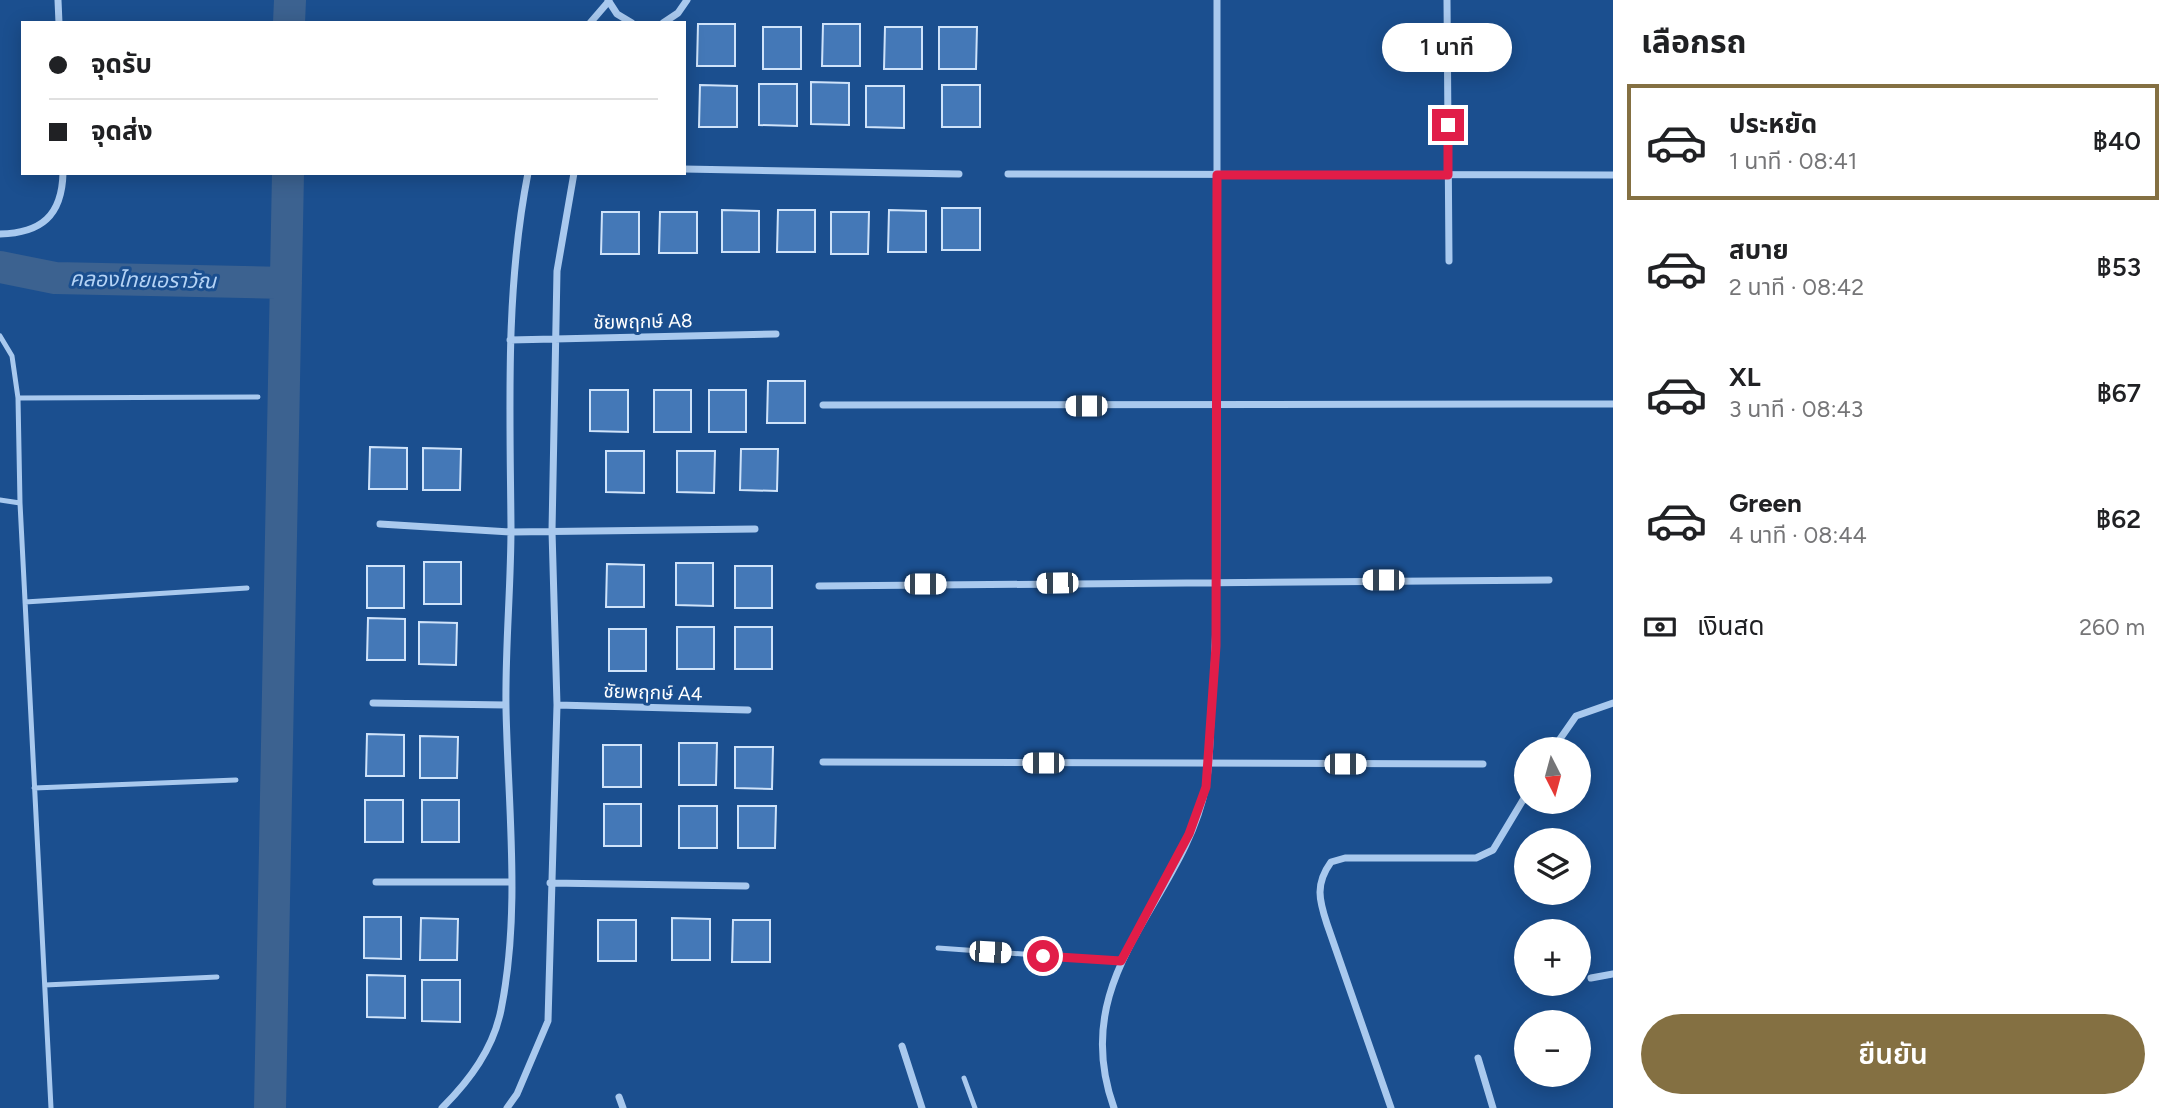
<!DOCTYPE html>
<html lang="th">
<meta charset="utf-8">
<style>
:root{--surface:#fff;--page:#f6f6f6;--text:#202124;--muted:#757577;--line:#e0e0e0;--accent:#847042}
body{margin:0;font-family:Figtree,"Noto Sans Thai",sans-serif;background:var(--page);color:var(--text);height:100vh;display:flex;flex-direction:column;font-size:26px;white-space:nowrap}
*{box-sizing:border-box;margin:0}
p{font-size:23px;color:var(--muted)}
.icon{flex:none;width:38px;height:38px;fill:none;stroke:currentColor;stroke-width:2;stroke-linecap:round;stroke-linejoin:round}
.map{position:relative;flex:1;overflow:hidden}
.details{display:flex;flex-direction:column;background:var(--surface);width:560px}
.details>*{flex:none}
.guide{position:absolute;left:21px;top:21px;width:665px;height:154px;border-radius:0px;box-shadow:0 4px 18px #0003;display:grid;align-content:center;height:154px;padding:0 28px;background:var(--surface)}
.needle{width:46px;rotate:174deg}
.controls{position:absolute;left:1514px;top:737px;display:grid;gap:14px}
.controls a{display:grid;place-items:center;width:77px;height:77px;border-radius:50%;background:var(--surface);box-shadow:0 4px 18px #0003;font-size:35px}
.end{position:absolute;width:32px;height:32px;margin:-16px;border:9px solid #e11d48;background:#fff;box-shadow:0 0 0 4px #fff}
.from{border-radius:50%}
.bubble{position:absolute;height:49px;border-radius:24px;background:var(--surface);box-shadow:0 4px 18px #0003;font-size:23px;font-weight:600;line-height:49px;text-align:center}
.car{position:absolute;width:21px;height:42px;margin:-21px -10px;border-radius:9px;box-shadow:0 0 5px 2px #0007;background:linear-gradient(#fff 24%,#345 0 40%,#fff 0 76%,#345 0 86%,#fff 0)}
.guide b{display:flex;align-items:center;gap:24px;height:66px;font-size:26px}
.guide b+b{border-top:2px solid var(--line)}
.guide i{width:18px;height:18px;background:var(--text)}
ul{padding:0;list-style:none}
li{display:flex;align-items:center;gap:21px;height:116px;margin:0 14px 10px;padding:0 14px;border:4px solid transparent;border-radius:0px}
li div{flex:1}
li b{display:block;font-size:26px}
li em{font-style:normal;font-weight:600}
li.current{border-color:var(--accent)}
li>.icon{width:63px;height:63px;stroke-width:1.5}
h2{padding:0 28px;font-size:32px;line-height:84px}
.pay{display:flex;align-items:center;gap:18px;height:77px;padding:0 28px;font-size:26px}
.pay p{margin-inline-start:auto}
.button{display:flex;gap:14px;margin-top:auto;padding:14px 28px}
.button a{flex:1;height:80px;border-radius:42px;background:var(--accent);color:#fff;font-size:28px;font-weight:600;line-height:80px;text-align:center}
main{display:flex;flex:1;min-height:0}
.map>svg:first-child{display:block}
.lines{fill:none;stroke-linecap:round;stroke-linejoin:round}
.canal{stroke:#3c6290;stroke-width:32}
.building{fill:#4478b7;stroke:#cfe3fa;stroke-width:2}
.lane{stroke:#a9c9ee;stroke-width:5}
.street{stroke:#a9c9ee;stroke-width:7}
.route{stroke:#e11d48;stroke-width:9}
.labels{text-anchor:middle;stroke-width:6;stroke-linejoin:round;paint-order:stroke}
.street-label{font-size:19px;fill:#fff;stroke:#1b4f8f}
.water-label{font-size:21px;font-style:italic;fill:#b5d3f5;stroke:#1b4f8f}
</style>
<main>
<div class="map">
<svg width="1613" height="1108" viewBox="0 0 1613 1108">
<rect width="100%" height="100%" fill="#1b4f8f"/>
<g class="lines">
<path class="canal" d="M 289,23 L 290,0
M 0,267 L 55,278 L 286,283
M 270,1108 L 288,173"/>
</g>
<path class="building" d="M 698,24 L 735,24 L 735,66 L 697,66 Z
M 823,24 L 860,24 L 860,66 L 822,66 Z
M 763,27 L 801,27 L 801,69 L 763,69 Z
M 885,27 L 922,27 L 922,69 L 884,69 Z
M 939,27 L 977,27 L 976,69 L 939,69 Z
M 811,82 L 849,83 L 849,125 L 811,124 Z
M 759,84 L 797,84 L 797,126 L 759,125 Z
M 700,85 L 737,86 L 737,127 L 699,127 Z
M 942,85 L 980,85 L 980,127 L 942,127 Z
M 866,86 L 904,86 L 904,128 L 866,127 Z
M 942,208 L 980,208 L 980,250 L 942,250 Z
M 722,210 L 759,211 L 759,252 L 722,252 Z
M 778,210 L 815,210 L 815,252 L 777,252 Z
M 889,210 L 926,211 L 926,252 L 888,252 Z
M 602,212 L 639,212 L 639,254 L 601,254 Z
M 660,212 L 697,212 L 697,253 L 659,253 Z
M 831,212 L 869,212 L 868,254 L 831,254 Z
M 768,381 L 805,381 L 805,423 L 767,423 Z
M 590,390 L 628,390 L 628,432 L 590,431 Z
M 654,390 L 691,390 L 691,432 L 654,432 Z
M 709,390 L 746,390 L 746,432 L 709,432 Z
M 370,447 L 407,448 L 407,489 L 369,489 Z
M 423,448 L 461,449 L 460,490 L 423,490 Z
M 741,449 L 778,449 L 777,491 L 740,490 Z
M 606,451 L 644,451 L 644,493 L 606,492 Z
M 677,451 L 715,451 L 714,493 L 677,492 Z
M 424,562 L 461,562 L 461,604 L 424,604 Z
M 676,563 L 713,563 L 713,606 L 676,605 Z
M 607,564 L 644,565 L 644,607 L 606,607 Z
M 367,566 L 404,566 L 404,608 L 367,608 Z
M 735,566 L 772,566 L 772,608 L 735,608 Z
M 368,618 L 405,619 L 405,660 L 367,660 Z
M 419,622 L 457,623 L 456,665 L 419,664 Z
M 677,627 L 714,627 L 714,669 L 677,669 Z
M 735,627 L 772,627 L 772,669 L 735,669 Z
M 609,629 L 646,629 L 646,671 L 609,671 Z
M 367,734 L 404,735 L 404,776 L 366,776 Z
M 420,736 L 458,737 L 457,778 L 420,778 Z
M 679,743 L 717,743 L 716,785 L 679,785 Z
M 603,745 L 641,745 L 641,787 L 603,787 Z
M 735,747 L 773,747 L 772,789 L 735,788 Z
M 365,800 L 403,800 L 403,842 L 365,842 Z
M 422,800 L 459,800 L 459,842 L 422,842 Z
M 604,804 L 641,804 L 641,846 L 604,846 Z
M 679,806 L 717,806 L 717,848 L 679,848 Z
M 738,806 L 776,806 L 775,848 L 738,848 Z
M 364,917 L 401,917 L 401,959 L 364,958 Z
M 421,918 L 458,919 L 457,960 L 420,960 Z
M 672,918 L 710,919 L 710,960 L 672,960 Z
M 598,920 L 636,920 L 636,961 L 598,961 Z
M 733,920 L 770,920 L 770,962 L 732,962 Z
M 367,975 L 405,976 L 405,1018 L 367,1017 Z
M 422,980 L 460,980 L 460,1022 L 422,1021 Z"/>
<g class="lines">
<path class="lane" d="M 0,336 L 12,356 L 18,398 L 20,503 L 51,1108
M 18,398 L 258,397
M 0,500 L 20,503
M 25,602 L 247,588
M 34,788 L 236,780
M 938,948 L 1121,961
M 45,985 L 217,977
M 964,1078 L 975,1108"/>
<path class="street" d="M 58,0 L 59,23
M 608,0 L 617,14 L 632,23
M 1447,0 L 1449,261
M 590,23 L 609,1
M 663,23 L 678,13 L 687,0
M 684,169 L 959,174
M 1008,174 L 1613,175
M 0,234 C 41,233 62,216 63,173
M 510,340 L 776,334
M 823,405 L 1613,404
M 380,524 L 511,532 L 755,529
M 819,586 L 1549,580
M 373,703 L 506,705
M 557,705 L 748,710
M 1553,749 L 1576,716 L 1613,703
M 823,762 L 1483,764
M 376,882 L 511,882
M 550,883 L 746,886
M 1591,978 L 1613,974
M 902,1046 L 922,1108
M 1478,1058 L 1493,1108
M 619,1097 L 623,1108
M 442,1108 C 470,1080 493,1049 501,1010 C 521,911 508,808 506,708 C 505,648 511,588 511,527 C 510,409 505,290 528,173
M 507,1108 L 517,1094 L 548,1021 L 557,705 L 552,531 L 557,271 L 574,173
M 1114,1108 C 1065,972 1184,901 1206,785 C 1210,763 1210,739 1211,717 C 1217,643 1217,569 1217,495 C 1217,330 1217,165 1217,0
M 1391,1108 L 1327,924 C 1319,900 1315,884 1331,862 L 1345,858 L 1476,858 L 1493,850 L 1526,795"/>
</g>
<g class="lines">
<path class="route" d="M 1043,956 L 1121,961 L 1189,834 L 1206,787 L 1216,646 L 1217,175 L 1448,175 L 1448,125"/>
</g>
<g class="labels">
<g class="street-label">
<text transform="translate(643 321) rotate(-1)" y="7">ชัยพฤกษ์ A8</text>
<text transform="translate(653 692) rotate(2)" y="7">ชัยพฤกษ์ A4</text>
</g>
<g class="water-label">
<text transform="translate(143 280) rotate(1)" y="7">คลองไทยเอราวัณ</text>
</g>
</g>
</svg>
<div class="controls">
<a><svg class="needle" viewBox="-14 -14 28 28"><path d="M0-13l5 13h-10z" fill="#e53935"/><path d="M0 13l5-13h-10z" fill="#757577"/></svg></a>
<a><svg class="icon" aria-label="layers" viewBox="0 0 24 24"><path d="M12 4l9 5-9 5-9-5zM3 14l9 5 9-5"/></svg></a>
<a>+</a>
<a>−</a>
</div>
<i class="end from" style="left:1043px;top:956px"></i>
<i class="end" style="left:1448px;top:125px"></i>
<div class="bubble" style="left:1382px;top:23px;width:130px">1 นาที</div>
<i class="car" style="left:1086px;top:406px;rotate:270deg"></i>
<i class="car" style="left:1383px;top:580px;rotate:270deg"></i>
<i class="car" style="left:1057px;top:583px;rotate:269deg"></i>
<i class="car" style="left:925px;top:584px;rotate:90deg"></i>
<i class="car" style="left:1043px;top:763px;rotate:270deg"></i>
<i class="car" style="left:1345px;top:764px;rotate:90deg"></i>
<i class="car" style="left:990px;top:952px;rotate:94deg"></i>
<div class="guide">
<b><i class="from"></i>จุดรับ</b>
<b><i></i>จุดส่ง</b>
</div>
</div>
<section class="details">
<h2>เลือกรถ</h2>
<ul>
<li class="current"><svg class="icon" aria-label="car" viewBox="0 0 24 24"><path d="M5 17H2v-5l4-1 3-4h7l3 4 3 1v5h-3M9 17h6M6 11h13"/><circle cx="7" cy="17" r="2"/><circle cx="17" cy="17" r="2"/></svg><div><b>ประหยัด</b><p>1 นาที · 08:41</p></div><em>฿40</em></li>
<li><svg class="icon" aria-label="car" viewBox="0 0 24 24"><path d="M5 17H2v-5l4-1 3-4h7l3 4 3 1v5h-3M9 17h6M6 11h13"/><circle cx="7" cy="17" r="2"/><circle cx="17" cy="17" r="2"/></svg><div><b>สบาย</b><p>2 นาที · 08:42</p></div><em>฿53</em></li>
<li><svg class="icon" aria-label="car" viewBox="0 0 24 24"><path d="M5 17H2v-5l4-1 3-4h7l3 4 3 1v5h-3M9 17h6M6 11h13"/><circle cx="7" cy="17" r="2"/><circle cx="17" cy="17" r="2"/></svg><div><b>XL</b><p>3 นาที · 08:43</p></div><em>฿67</em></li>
<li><svg class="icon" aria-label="car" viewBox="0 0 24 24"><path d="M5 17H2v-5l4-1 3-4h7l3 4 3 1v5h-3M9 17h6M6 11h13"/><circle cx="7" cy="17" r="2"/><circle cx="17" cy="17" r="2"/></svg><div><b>Green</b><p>4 นาที · 08:44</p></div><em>฿62</em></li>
</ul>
<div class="pay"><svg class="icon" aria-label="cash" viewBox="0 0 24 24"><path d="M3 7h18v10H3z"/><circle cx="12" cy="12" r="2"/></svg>เงินสด<p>260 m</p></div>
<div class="button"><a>ยืนยัน</a></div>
</section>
</main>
